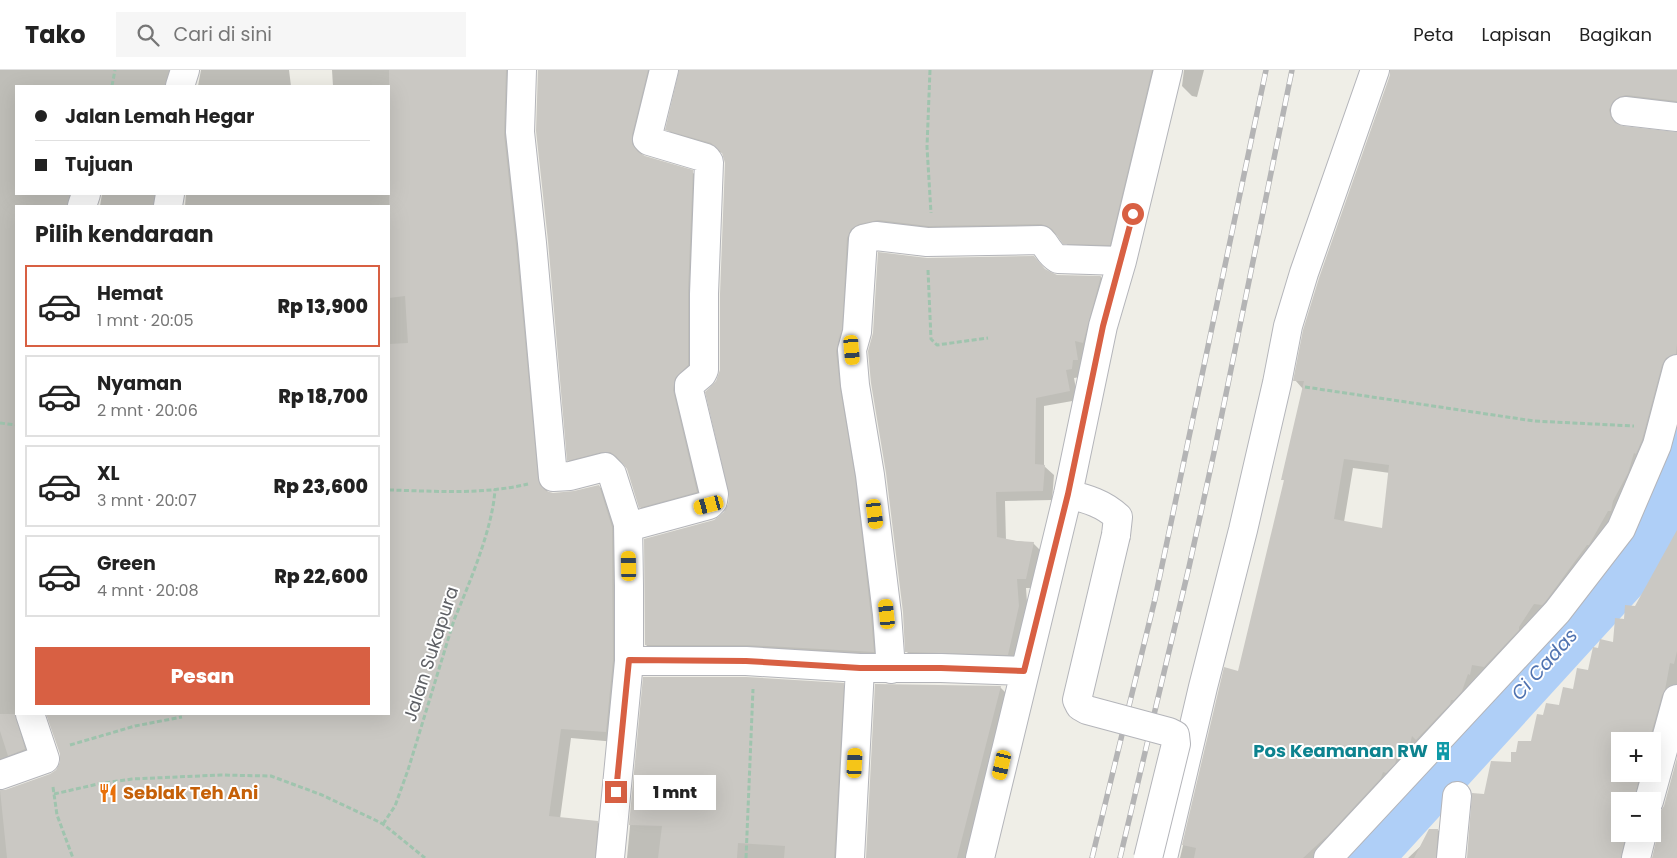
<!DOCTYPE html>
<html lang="id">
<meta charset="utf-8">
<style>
:root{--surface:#fff;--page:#f6f6f6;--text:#222;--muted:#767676;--line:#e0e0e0;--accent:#d86043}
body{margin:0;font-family:Poppins,sans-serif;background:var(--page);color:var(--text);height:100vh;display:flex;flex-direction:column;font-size:19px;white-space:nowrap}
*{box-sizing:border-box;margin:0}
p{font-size:16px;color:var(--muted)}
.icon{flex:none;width:28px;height:28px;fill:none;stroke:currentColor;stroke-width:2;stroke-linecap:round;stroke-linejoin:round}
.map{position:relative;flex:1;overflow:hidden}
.sheet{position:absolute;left:15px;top:135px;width:375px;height:510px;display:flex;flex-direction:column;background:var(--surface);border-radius:0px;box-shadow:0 5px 20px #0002}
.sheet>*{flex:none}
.banner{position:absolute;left:15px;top:15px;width:375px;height:110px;border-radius:0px;box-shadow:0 5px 20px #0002;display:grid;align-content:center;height:110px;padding:0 20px;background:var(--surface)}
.controls{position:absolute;left:1611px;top:662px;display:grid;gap:10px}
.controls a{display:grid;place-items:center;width:50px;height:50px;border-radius:0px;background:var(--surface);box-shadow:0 5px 20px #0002;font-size:25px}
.end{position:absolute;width:22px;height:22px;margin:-11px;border:6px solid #d86043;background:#fff;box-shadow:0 0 0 2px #fff}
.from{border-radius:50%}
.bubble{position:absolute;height:35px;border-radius:0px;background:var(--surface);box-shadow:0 5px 20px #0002;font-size:16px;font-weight:800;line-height:35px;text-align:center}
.car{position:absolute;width:15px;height:30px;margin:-15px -8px;border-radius:6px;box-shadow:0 0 4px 1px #0007;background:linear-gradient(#f5c518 24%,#345 0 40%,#f5c518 0 76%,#345 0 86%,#f5c518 0)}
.banner b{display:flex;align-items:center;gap:18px;height:48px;font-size:19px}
.banner b+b{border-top:1px solid var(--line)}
.banner i{width:12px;height:12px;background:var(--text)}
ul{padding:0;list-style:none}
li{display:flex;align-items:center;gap:15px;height:82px;margin:0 10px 8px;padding:0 10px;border:2px solid var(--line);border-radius:0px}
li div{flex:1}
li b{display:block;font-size:19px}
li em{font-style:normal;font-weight:800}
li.on{border-color:var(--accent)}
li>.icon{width:45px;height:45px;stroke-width:1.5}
h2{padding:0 20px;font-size:22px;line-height:60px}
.action{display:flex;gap:10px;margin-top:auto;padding:10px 20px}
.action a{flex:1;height:58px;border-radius:0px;background:var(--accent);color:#fff;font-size:20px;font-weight:800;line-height:58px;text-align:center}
header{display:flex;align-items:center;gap:30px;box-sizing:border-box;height:70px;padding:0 25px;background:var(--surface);border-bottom:1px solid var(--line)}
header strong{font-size:24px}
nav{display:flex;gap:28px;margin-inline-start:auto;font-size:18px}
.search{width:350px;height:45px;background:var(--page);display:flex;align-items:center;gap:12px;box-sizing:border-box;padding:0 18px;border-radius:0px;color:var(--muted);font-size:19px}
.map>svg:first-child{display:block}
.shadow{fill:#0003;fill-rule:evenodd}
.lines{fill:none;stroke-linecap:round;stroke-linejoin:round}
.river{stroke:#afcff7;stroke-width:51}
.building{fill:#cac8c3;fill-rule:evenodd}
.minor-casing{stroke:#b4b5ba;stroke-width:30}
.path{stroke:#9fc4ae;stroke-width:3;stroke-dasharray:5 2.5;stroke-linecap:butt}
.minor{stroke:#fff;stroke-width:28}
.rail-casing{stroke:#b4b4b5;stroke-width:5.5}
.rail{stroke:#fff;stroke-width:4;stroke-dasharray:11;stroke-linecap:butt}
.minor-bridge-casing{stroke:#b4b5ba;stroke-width:30;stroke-linecap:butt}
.minor-bridge{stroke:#fff;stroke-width:28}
.route{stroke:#d86043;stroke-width:6}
.labels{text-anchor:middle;stroke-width:4;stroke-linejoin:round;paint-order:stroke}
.street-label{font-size:18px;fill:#5e6065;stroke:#fff}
.culture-label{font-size:18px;font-weight:bold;fill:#0d838f;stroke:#fff;text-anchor:end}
.food-label{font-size:18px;font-weight:bold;fill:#c56008;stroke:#fff;text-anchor:start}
.water-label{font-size:19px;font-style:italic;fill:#5073b0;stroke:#fff}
</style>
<header>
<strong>Tako</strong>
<div class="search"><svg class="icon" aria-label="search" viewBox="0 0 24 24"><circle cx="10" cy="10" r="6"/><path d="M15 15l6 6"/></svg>Cari di sini</div>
<nav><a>Peta</a><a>Lapisan</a><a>Bagikan</a></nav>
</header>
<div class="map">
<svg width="1677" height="788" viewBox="0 0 1677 788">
<rect width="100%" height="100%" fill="#efeee7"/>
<path class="shadow" d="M 0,0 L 184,0 L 177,16 L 16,16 L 16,124 L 85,124 L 79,136 L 16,136 L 16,315 L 15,323 L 16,324 L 16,644 L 29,644 L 35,690 L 0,704 Z
M 201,0 L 289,0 L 291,16 L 198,16 Z
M 332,0 L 521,0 L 526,186 L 547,420 L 548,423 L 553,424 L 574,422 L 599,416 L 609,426 L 622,468 L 616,672 L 571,668 L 560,749 L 597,752 L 608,762 L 605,788 L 0,788 L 0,721 L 5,721 L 51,705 L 57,700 L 61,693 L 61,684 L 48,644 L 389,644 L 389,136 L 185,136 L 186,124 L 389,124 L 389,16 L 333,16 Z
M 539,0 L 663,0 L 642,76 L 642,84 L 644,87 L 692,102 L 703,112 L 698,234 L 707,432 L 651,447 L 640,437 L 628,399 L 624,394 L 612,392 L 579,400 L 568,390 Z
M 680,0 L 1167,0 L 1120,185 L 1075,183 L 1058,165 L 1052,164 L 857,179 L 884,592 L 656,585 L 646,575 L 714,451 L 725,443 L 730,434 L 730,420 L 717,312 L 721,300 L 726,92 L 723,83 L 677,69 L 667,59 Z
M 1184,0 L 1204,0 L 1197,27 L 1192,26 L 1182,16 Z
M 1391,0 L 1677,0 L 1677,39 L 1618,50 L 1619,56 L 1677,64 L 1677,296 L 1599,483 L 1322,788 L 1180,788 L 1225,599 L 1239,602 L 1285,411 L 1282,409 L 1303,319 L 1295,310 L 1391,5 ZM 1353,398 L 1390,403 L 1383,459 L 1344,452 Z
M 102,124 L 169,124 L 164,136 L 100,136 Z
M 1046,201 L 1057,206 L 1101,207 L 1110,216 L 1092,282 L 1083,279 L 1087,299 L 1081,307 L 1074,308 L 1078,330 L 1044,336 L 1044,396 L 1054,405 L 1052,430 L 1005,431 L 1006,470 L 1033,473 L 1042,482 L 1035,518 L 1026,518 L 1028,546 L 1017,593 L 916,591 L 907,582 Z
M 1677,469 L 1677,628 L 1646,731 L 1620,731 L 1620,764 L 1641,764 L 1633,788 L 1468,788 L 1485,726 L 1512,693 L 1517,683 L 1532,673 L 1544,647 L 1560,636 L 1589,602 L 1599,580 L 1614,573 L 1625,551 L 1636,538 ZM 1620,671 L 1652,671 L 1652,704 L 1620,704 Z
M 644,608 L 843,614 L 853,624 L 845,788 L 627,788 Z
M 1000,617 L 1010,627 L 970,788 L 867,788 Z
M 1438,760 L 1448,771 L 1446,788 L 1408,788 Z"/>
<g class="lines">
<path class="river" d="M 1367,788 L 1645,483 L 1677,374"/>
</g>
<path class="building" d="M 389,0 L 506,0 L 504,64 L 516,175 L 538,409 L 540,415 L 546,421 L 553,423 L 574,421 L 599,415 L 612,457 L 613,590 L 606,662 L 561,659 L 549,746 L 598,751 L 595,788 L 7,788 L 0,720 L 5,720 L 50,704 L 56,700 L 60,692 L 60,684 L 46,644 L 389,644 L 389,274 L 408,273 L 405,226 L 389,228 Z
M 538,0 L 648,0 L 632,65 L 632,74 L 638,82 L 645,86 L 693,100 L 688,223 L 688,295 L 675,308 L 673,320 L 697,422 L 639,438 L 627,399 L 616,386 L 610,382 L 602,382 L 567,391 L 548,171 L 536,61 Z
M 679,0 L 1152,0 L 1110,175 L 1063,174 L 1052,159 L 1047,156 L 1041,154 L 928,156 L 878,150 L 859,154 L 851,159 L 847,168 L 842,259 L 836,281 L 840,318 L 855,407 L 871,546 L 874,582 L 747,575 L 645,575 L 644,469 L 714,450 L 724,442 L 728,434 L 729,426 L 705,322 L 716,311 L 720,300 L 720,224 L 725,93 L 722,83 L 711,73 L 665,60 Z
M 1390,0 L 1677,0 L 1677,31 L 1626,25 L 1619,27 L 1613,31 L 1609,40 L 1611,47 L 1615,53 L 1623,56 L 1677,62 L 1677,274 L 1676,284 L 1666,288 L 1662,295 L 1642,370 L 1636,384 L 1634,383 L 1628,403 L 1613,431 L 1611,441 L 1608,441 L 1589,475 L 1587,475 L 1545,532 L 1542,535 L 1534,534 L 1519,557 L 1519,560 L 1484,597 L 1472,595 L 1470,605 L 1468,604 L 1462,621 L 1454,630 L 1451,630 L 1450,634 L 1416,670 L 1412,666 L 1409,678 L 1402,685 L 1398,684 L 1395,694 L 1386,703 L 1383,702 L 1381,708 L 1328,765 L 1303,788 L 1194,788 L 1196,778 L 1182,775 L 1224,597 L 1238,601 L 1284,410 L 1281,410 L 1304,311 L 1293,311 L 1303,260 L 1319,208 L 1390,5 ZM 1344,389 L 1389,395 L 1382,458 L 1334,449 Z
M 878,182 L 927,188 L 1034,186 L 1045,199 L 1057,205 L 1101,206 L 1083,273 L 1075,271 L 1078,290 L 1073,290 L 1072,299 L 1066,300 L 1070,321 L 1036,328 L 1035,394 L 1045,395 L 1043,421 L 996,422 L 997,467 L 1017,471 L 1034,472 L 1026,509 L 1017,509 L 1019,536 L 1008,585 L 905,582 L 903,542 L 886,403 L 871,313 L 868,281 L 873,263 Z
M 1677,460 L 1677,581 L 1674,594 L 1670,593 L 1665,620 L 1662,625 L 1649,671 L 1620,671 L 1620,704 L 1640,704 L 1634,731 L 1620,731 L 1620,764 L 1626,764 L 1621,788 L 1467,788 L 1472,723 L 1484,724 L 1491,691 L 1511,692 L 1511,682 L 1516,682 L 1518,671 L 1531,671 L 1537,644 L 1543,645 L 1546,633 L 1559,635 L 1563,617 L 1573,619 L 1577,598 L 1588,600 L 1593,577 L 1598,578 L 1600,569 L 1613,572 L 1615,548 L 1624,549 L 1625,535 L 1635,536 Z
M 643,607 L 746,607 L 844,613 L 834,788 L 784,788 L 785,776 L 738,773 L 737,788 L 658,788 L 662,756 L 629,755 Z
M 875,614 L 1001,616 L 957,788 L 866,788 Z
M 0,644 L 15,644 L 25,679 L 8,686 L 0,661 Z
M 1677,688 L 1677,788 L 1652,788 L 1657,767 L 1657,760 L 1652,753 L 1652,746 L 1660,742 L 1664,736 Z
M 1429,759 L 1438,759 L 1436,788 L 1414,788 Z"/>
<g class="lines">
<g class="minor-casing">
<path id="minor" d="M 522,0 L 520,62 L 532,173 L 553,407 L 570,406 L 605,397 L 612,404 L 628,454 L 629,516 L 629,591 L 610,788
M 180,16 L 185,0
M 1625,41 L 1677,47
M 82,136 L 86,124
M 168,136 L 170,124
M 1068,424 C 1087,429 1103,433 1118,447 L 1116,465
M 628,457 L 709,435 L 713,431 L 714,424 L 689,320 L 689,315 L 702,304 L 704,300 L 704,224 L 709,92 L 706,88 L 649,71 L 647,69 L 664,0
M 629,591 L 746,591 L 860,598 L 941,598 L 1024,601
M 891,599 L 887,544 L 870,405 L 855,315 L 852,280 L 857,262 L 863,169 L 876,166 L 927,172 L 1041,170 C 1049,178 1048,183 1058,189 L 1122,191
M 0,705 L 45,689 L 30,644
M 1649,731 L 1677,629
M 850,788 L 860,598
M 980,788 L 1068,424 L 1103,256 L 1122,191 L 1168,0
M 1163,788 L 1203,617 L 1243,460 L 1277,313 L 1288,256 L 1304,203 L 1375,0
M 1328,788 L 1557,542 L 1621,459 L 1657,375 L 1677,299
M 1451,788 L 1457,726
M 1636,788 L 1642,764"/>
</g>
<path class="path" d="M 930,0 L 927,77 L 931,143
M 112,16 L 115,0
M 928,200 L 931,269 L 937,275 L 988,268
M 1305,317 L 1534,351 L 1634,356
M 0,353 L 16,355
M 389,420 C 435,421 482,425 528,414
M 70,675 L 135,656 L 182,647
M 53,717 L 57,745 L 73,788
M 54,724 L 98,714 L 132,709 L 221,705 L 271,706 L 322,725 L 373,749 L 383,754 L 425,788
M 383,754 L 395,736 L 408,700 L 454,550 C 469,514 493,458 495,419
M 746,788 L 753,619"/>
<use href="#minor" class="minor"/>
<g class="rail-casing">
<path id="rail" d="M 1092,788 L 1155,529 L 1266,0
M 1120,788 L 1189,497 L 1215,378 L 1292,0"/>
</g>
<use href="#rail" class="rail"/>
<g class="minor-bridge-casing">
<path id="minor-bridge" d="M 1116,465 L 1077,630 L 1080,636 L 1087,640 L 1169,662 L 1175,665 L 1176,674 L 1148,788"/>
</g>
<use href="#minor-bridge" class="minor-bridge"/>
</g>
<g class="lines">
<path class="route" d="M 616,722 L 629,590 L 746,591 L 860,598 L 941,598 L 1024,601 L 1068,424 L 1103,256 L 1133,144"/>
</g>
<defs>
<g id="building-bare" transform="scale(1.5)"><path d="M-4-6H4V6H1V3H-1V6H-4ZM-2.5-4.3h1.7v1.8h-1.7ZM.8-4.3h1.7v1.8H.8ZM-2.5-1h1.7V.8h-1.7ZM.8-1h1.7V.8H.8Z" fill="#0f9aa8" stroke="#fff" stroke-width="2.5" paint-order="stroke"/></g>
<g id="restaurant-bare" transform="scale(1.5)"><path d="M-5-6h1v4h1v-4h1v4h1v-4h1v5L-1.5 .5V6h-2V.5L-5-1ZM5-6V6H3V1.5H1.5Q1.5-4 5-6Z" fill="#e8710a" stroke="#fff" stroke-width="2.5" paint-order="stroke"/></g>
</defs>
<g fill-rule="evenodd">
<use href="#building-bare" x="1443" y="681"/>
<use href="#restaurant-bare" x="108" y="723"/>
</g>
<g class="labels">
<g class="street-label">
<text transform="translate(431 584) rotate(-72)" y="6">Jalan Sukapura</text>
</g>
<g class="culture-label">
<text x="1428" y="687">Pos Keamanan RW</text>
</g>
<g class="food-label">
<text x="123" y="729">Seblak Teh Ani</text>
</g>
<g class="water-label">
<text transform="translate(1544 594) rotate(-48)" y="7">Ci Cadas</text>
</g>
</g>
</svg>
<div class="controls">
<a>+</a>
<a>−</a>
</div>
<i class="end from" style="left:1133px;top:144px"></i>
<i class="end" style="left:616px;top:722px"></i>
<div class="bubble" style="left:634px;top:705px;width:82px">1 mnt</div>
<i class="car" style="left:852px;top:280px;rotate:175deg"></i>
<i class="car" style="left:709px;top:435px;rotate:255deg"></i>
<i class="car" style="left:875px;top:444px;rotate:173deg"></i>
<i class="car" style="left:629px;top:496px;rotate:359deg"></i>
<i class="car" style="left:887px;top:544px;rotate:354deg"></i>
<i class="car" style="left:855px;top:693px;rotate:3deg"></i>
<i class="car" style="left:1002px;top:695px;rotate:193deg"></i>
<div class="banner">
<b><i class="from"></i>Jalan Lemah Hegar</b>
<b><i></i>Tujuan</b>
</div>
<section class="sheet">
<h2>Pilih kendaraan</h2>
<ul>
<li class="on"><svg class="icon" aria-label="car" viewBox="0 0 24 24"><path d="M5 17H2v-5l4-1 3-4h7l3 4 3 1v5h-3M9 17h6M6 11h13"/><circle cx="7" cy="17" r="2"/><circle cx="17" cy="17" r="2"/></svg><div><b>Hemat</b><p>1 mnt · 20:05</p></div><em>Rp 13,900</em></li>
<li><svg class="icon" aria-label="car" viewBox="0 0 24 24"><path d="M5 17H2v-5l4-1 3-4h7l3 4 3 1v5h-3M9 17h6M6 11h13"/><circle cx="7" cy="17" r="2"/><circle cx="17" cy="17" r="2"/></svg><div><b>Nyaman</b><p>2 mnt · 20:06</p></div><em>Rp 18,700</em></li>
<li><svg class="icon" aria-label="car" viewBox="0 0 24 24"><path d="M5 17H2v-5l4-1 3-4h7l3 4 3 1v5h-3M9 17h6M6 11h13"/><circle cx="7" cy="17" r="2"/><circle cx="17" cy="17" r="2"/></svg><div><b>XL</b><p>3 mnt · 20:07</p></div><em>Rp 23,600</em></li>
<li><svg class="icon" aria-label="car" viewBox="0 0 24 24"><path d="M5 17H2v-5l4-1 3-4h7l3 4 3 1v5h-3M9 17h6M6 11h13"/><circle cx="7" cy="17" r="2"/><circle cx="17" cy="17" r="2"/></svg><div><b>Green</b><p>4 mnt · 20:08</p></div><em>Rp 22,600</em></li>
</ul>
<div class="action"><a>Pesan</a></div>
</section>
</div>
